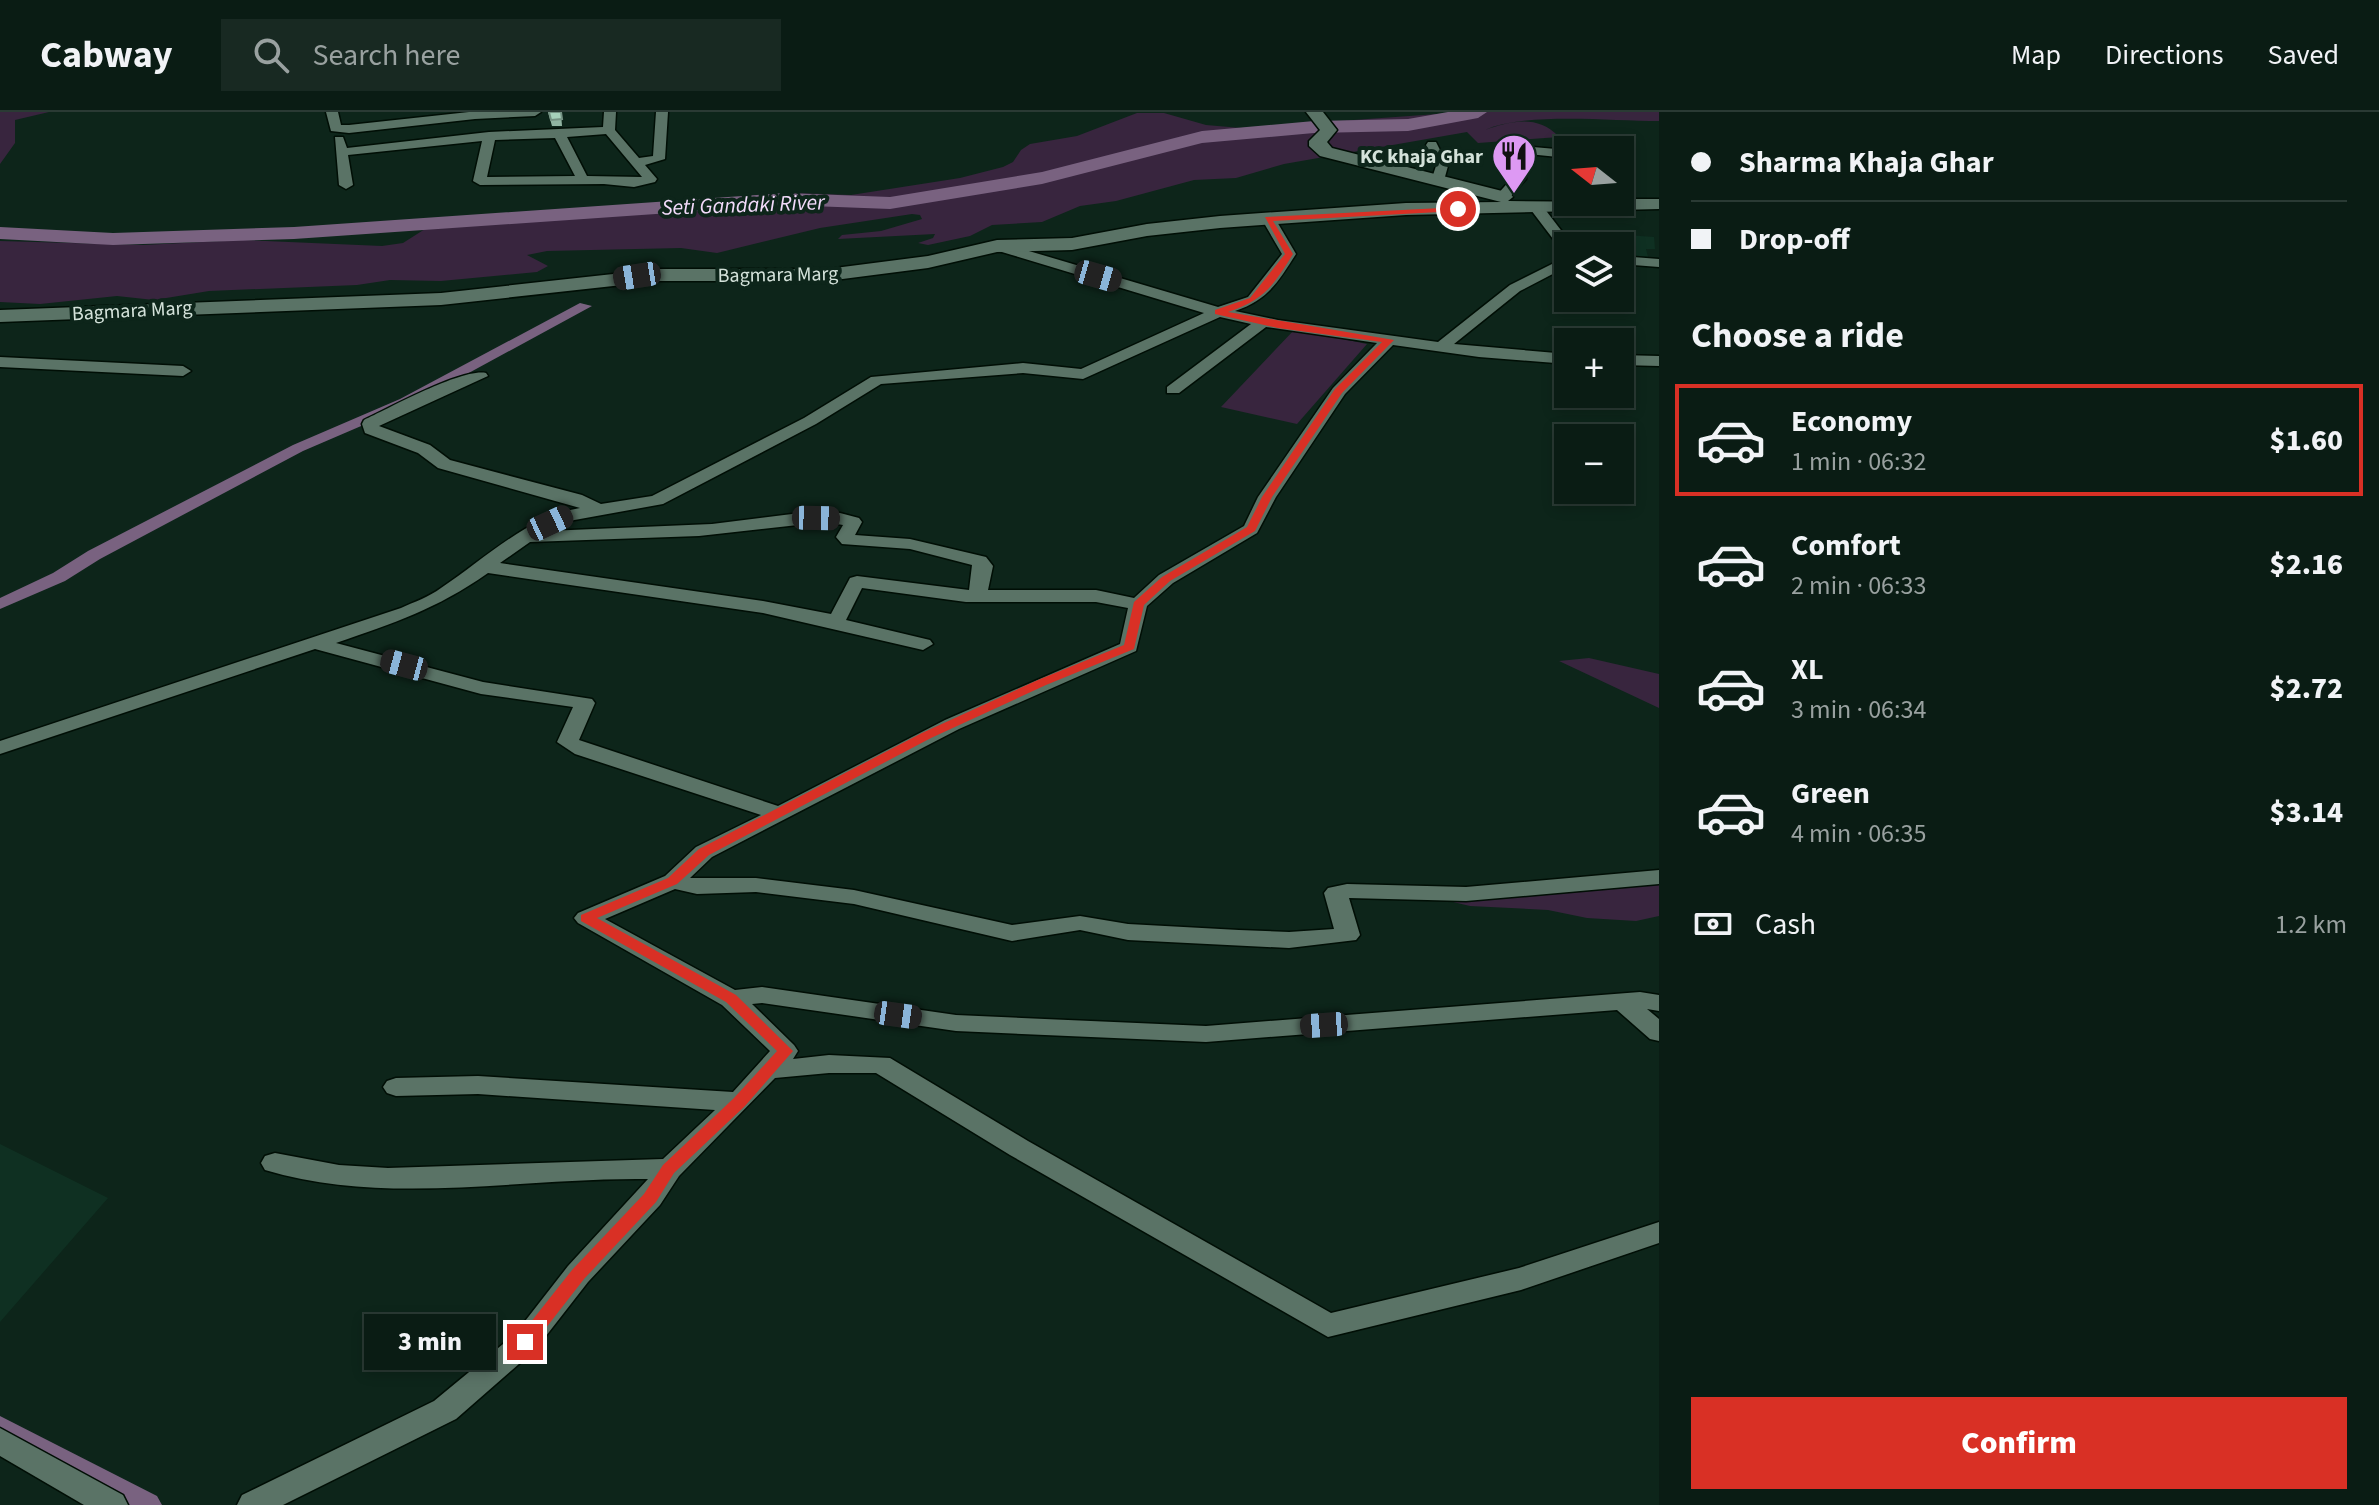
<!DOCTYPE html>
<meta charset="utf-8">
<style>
:root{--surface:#0a1c14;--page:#182922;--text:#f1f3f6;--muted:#99a1a0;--line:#2a3a34;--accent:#d93025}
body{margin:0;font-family:"Source Sans 3",sans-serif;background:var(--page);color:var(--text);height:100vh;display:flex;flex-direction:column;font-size:30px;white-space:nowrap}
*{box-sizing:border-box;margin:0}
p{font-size:26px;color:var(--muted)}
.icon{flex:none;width:44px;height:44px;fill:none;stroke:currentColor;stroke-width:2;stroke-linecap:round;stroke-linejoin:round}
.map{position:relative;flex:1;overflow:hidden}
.details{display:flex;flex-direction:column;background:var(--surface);width:720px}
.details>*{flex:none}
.hud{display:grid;align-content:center;height:176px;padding:0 32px;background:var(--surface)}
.needle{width:52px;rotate:287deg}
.fabs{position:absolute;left:1554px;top:24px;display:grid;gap:16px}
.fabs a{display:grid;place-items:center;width:80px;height:80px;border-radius:0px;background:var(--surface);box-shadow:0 4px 12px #0003,0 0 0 2px var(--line);font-size:40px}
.end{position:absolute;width:36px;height:36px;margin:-18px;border:10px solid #d93025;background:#fff;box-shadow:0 0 0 4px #fff}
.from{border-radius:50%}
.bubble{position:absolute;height:56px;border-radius:0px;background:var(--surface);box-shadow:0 4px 12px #0003,0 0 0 2px var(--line);font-size:26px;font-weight:800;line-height:56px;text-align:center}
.car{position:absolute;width:24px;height:48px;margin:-24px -12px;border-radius:10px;box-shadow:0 0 6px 2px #0007;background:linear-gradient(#222 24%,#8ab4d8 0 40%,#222 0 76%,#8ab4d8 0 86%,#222 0)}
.hud b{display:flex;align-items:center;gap:28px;height:76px;font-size:30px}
.hud b+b{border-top:2px solid var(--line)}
.hud i{width:20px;height:20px;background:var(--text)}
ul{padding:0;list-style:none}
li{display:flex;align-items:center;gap:24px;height:112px;margin:0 16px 12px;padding:0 16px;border:4px solid transparent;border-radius:0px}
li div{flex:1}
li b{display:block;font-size:30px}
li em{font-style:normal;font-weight:800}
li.active{border-color:var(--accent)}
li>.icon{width:72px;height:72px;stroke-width:1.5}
h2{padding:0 32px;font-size:36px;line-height:96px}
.pay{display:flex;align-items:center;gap:20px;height:88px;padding:0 32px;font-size:30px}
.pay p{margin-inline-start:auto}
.action{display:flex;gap:16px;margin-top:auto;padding:16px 32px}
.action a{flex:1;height:92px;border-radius:0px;background:var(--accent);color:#fff;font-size:32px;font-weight:800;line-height:92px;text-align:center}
header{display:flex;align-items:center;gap:48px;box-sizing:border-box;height:112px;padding:0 40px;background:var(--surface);border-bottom:2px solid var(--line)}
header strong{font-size:38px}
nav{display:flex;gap:44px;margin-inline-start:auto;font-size:28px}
.search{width:560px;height:72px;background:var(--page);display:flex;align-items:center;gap:20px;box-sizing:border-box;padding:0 28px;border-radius:0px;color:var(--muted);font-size:30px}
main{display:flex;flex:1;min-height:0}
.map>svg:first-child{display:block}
.built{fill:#0f3022}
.green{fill:#38253e}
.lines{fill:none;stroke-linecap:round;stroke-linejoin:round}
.canal{fill:#796280;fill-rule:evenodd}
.river{fill:#796280;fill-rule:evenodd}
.street-casing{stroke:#000e05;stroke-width:3}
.secondary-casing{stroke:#000e05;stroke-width:3}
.street{fill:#5a7366;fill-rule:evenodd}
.secondary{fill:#5a7366;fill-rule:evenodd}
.wall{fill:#90b4a1}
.building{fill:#a7d1bb;stroke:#759283;stroke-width:2}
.route{fill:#d93025}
.labels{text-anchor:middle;stroke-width:8;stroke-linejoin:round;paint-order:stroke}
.far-poi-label{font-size:20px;font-weight:bold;fill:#d4e2da;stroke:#0d251a;text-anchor:end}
.far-street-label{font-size:20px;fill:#d4e2da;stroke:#0d251a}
.far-water-label{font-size:22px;font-style:italic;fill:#f3dbfb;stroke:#0d251a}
</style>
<header>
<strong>Cabway</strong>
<div class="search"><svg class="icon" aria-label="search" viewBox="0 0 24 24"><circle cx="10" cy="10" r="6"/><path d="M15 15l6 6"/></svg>Search here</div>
<nav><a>Map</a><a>Directions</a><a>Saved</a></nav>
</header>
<main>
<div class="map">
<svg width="1659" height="1393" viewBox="0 0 1659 1393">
<rect width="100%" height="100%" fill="#0d251a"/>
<path class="built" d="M 1600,121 L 1654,125 L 1655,137 L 1646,137 L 1649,149 L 1620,147 L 1620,134 L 1598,134 Z
M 0,1032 L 108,1086 L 0,1210 Z"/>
<path class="green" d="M 0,0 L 49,0 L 15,8 L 15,31 L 0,52 Z
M 1465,0 L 1659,0 L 1659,9 C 1609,9 1525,0 1485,18 C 1511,9 1538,2 1559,25 L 1478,31 L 1467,20 L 1284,52 L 1236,66 L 1194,68 L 1116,89 L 1080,94 L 1042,110 L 992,113 L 970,124 L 928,133 L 918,131 L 933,126 L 935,122 L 838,127 L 842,123 L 881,119 L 922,107 L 920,103 L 912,102 L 820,116 L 717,141 L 681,136 L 547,139 L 527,143 L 548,154 L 537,160 L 441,169 L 390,168 L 357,173 L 209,179 L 154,188 L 117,184 L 40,192 L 0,190 L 0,129 L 143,133 L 243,128 L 382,134 L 403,131 L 425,117 L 576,105 L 684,100 L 756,84 L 794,81 L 851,83 L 960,66 L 1003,55 L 1013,50 L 1021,38 L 1030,32 L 1077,24 L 1137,1 L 1164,1 L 1206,13 L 1241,16 Z
M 1295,217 L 1367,232 L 1297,312 L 1221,295 Z
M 1589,546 L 1659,562 L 1659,596 L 1559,549 Z
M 1659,768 L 1659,804 L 1636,809 L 1587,806 L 1548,798 L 1470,794 L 1428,784 Z"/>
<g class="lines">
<path class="canal" d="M 580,191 L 592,194 L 410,293 L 303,339 L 100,447 L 65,469 L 0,497 L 0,486 L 53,461 L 88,439 L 293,333 L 400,287 Z
M 0,1304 L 157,1384 L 162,1393 L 120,1393 L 0,1329 Z"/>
<path class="river" d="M 1448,0 L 1487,0 L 1478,6 L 1408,19 L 1314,21 L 1202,31 L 1042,72 L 890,97 L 785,93 L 294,127 L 113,133 L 0,127 L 0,115 L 113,121 L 294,115 L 785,81 L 890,85 L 1042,60 L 1202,19 L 1314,9 L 1408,7 Z"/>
<g class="street-casing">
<path id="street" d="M 326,0 L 338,0 L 341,13 L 349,13 L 469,0 L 541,0 L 535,4 L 475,7 L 349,21 L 331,19 Z
M 604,0 L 616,0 L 615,18 L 639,46 L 653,44 L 656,0 L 668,0 L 665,47 L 645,53 L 657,67 L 655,70 L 634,75 L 604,72 L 480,73 L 473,69 L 482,29 L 348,43 L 353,73 L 346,77 L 339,73 L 335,25 L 343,25 L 347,36 L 489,20 L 603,15 ZM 606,22 L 642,65 L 587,64 L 567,25 ZM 555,26 L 575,64 L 487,65 L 495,28 Z
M 1590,27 L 1598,27 L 1601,38 L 1589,38 Z
M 1428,30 L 1436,30 L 1448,54 L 1443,72 L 1431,69 L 1436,54 L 1426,33 Z
M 1522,34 L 1568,38 L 1568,46 L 1528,42 L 1526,67 L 1507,88 L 1497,88 L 1495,85 L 1513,65 L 1516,38 Z
M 1531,92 L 1541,92 L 1573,134 L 1568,134 L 1568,141 L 1563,140 L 1531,98 Z
M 1268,102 L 1273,103 L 1296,142 C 1278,170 1268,188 1235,199 L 1278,208 L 1438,230 L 1510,173 L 1568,144 L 1568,154 L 1520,179 L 1454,232 L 1568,242 L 1568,252 L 1479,245 L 1393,233 L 1345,282 L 1276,385 L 1257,421 L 1173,471 L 1147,494 L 1136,539 L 959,617 L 712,745 L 690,766 L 756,766 L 854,778 L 1012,813 L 1080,804 L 1128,812 L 1239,818 L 1289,820 L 1334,817 L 1324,781 L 1328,776 L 1347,772 L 1466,775 L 1659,758 L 1659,772 L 1466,789 L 1349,786 L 1360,823 L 1356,828 L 1289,836 L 1128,828 L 1080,818 L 1012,829 L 854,792 L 756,780 L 697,782 L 675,777 L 605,807 L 735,878 L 762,875 L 956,903 L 1206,914 L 1640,880 L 1659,883 L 1659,899 L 1647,897 L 1659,907 L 1659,929 L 1650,927 L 1617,898 L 1206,930 L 956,919 L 762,891 L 752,892 L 794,933 L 798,939 L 793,947 L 829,943 L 890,946 L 1028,1029 L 1331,1201 L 1519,1156 L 1659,1110 L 1659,1131 L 1521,1178 L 1328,1225 L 1010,1043 L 876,961 L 829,961 L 775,966 L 679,1064 L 660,1093 L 588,1170 L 535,1238 L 456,1307 L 283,1393 L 237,1393 L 242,1383 L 434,1289 L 515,1222 L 568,1154 L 648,1067 C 521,1065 390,1095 265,1058 L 261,1051 L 265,1044 L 275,1041 L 339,1053 L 388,1056 L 663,1047 L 715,998 L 478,982 L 396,984 L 387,981 L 383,975 L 387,969 L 396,966 L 478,964 L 733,980 L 770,939 L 722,893 L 578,811 L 574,806 L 578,801 L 665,764 L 696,735 L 761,703 L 575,642 L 557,630 L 573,595 L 481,582 L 315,537 L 0,642 L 0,629 L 401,496 C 414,490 429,485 441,476 C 485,447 526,405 580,396 L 438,356 L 418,341 L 365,321 L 362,312 L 364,308 C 388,297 462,256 486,261 L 488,264 L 379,314 L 430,333 L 450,348 L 582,383 L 601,392 L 652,384 L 804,306 L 871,265 L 1023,251 L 1081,257 L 1204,201 L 992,137 L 992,131 L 1002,131 L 1218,195 L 1248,185 L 1282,142 L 1261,106 ZM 1220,205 L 1251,212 L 1167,275 L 1167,281 L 1179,281 L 1266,215 L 1377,231 L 1333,276 L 1258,385 L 1244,414 L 1159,463 L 1134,486 L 1096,478 L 988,478 L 993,454 L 986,445 L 910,427 L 855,423 L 862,410 L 859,406 L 840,401 L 808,400 L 712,412 L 547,419 L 569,409 L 663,392 L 816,312 L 881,272 L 1023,261 L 1083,267 ZM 825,410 L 843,413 L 836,425 L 842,432 L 910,437 L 972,453 L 969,478 L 857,464 L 850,466 L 831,502 L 763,489 L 500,451 L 530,430 L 699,424 ZM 488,461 L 763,501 L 923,538 L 933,532 L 930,528 L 846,508 L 862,476 L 966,490 L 1096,490 L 1128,496 L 1120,532 L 945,608 L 778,694 L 579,628 L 595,591 L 592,587 L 483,570 L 336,531 C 396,510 435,498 488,461 Z
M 1620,144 L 1659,147 L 1659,155 L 1620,152 Z
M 1620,243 L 1659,244 L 1659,254 L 1620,253 Z
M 0,245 L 183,254 L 191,259 L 183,264 L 0,255 Z
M 0,1316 L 123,1383 L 128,1393 L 84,1393 L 0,1344 Z"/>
</g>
<g class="secondary-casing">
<path id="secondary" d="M 1306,0 L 1323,0 L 1337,18 L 1327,30 L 1332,36 L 1510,81 L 1513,85 L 1508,89 L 1620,90 L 1620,87 L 1659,87 L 1659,97 L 1406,103 L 1220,116 L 1147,124 L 1072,138 L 997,140 L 928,156 L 827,169 L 659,169 L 441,193 L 0,210 L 0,198 L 441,181 L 659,157 L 827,157 L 928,144 L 997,128 L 1072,126 L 1147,112 L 1220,104 L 1406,91 L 1501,90 L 1320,44 L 1309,34 L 1309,29 L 1320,18 Z"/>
</g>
<use href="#street" class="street"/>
<use href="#secondary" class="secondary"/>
</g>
<path class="wall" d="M 548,0 L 561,0 L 562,14 L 552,14 Z"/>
<path class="building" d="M 549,0 L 561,0 L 562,7 L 551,8 Z"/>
<path class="route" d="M 1461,95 L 1458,99 L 1273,109 L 1293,142 C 1273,174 1265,187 1228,200 L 1394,228 L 1342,281 L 1272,385 L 1255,419 L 1170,469 L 1144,493 L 1134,537 L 1046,573 L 931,626 L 709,743 L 677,772 L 597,806 L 736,883 L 793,939 L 745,994 L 674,1061 L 656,1090 L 584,1167 L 531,1235 L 519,1235 L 516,1230 L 519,1225 L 572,1158 L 644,1082 L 663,1053 L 734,986 L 777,939 L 726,890 L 581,809 L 581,803 L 668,766 L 699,737 L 922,621 L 1038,568 L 1124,533 L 1134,490 L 1162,465 L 1247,415 L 1262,385 L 1335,277 L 1382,230 L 1278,216 L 1215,202 L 1215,198 L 1250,186 L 1285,142 L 1265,105 Z"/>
<defs>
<g id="restaurant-pin" transform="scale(2.3)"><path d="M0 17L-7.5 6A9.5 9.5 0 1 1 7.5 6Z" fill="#dd99f3" stroke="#0d251a"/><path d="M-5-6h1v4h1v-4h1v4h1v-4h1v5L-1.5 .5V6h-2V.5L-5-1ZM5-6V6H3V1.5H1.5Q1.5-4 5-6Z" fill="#111"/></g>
</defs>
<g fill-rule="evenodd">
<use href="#restaurant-pin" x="1514" y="44"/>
</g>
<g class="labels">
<g class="far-poi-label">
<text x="1483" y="51">KC khaja Ghar</text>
</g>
<g class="far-street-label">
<text transform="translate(778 162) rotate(-1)" y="7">Bagmara Marg</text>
<text transform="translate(132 198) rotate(-3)" y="7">Bagmara Marg</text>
</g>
<g class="far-water-label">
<text transform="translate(743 92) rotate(-2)" y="8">Seti Gandaki River</text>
</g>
</g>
</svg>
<div class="fabs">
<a><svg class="needle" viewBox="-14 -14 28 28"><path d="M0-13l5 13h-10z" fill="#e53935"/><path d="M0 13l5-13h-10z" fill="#99a1a0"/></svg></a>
<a><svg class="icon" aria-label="layers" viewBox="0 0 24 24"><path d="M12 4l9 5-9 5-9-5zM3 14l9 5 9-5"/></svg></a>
<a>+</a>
<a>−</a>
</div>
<i class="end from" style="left:1458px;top:97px"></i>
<i class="end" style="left:525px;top:1230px"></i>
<div class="bubble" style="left:364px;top:1202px;width:132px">3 min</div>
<i class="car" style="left:637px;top:164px;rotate:261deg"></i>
<i class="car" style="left:1098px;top:164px;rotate:106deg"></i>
<i class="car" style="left:816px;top:406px;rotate:91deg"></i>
<i class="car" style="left:550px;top:411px;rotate:65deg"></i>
<i class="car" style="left:404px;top:553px;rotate:285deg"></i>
<i class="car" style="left:898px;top:903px;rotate:98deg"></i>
<i class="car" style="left:1324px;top:913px;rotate:266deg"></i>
</div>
<section class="details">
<div class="hud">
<b><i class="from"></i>Sharma Khaja Ghar</b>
<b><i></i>Drop-off</b>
</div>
<h2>Choose a ride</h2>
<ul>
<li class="active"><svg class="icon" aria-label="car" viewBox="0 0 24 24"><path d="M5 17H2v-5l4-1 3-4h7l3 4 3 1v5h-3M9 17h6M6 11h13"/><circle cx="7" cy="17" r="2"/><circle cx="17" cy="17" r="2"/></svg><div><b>Economy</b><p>1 min · 06:32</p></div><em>$1.60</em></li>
<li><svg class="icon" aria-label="car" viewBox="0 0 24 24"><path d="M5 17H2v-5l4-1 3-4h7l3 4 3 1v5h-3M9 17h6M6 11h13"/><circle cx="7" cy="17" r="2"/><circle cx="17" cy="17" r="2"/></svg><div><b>Comfort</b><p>2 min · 06:33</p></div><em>$2.16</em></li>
<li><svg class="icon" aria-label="car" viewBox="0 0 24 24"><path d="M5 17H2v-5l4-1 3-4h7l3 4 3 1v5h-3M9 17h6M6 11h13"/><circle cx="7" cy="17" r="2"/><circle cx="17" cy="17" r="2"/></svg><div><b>XL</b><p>3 min · 06:34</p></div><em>$2.72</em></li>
<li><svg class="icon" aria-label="car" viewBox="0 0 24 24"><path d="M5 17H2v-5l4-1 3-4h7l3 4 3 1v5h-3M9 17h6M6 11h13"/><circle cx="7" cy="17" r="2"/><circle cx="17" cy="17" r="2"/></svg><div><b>Green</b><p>4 min · 06:35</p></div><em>$3.14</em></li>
</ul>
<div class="pay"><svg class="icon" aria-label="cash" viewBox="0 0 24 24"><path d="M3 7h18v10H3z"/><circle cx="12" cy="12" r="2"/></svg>Cash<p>1.2 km</p></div>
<div class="action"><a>Confirm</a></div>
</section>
</main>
